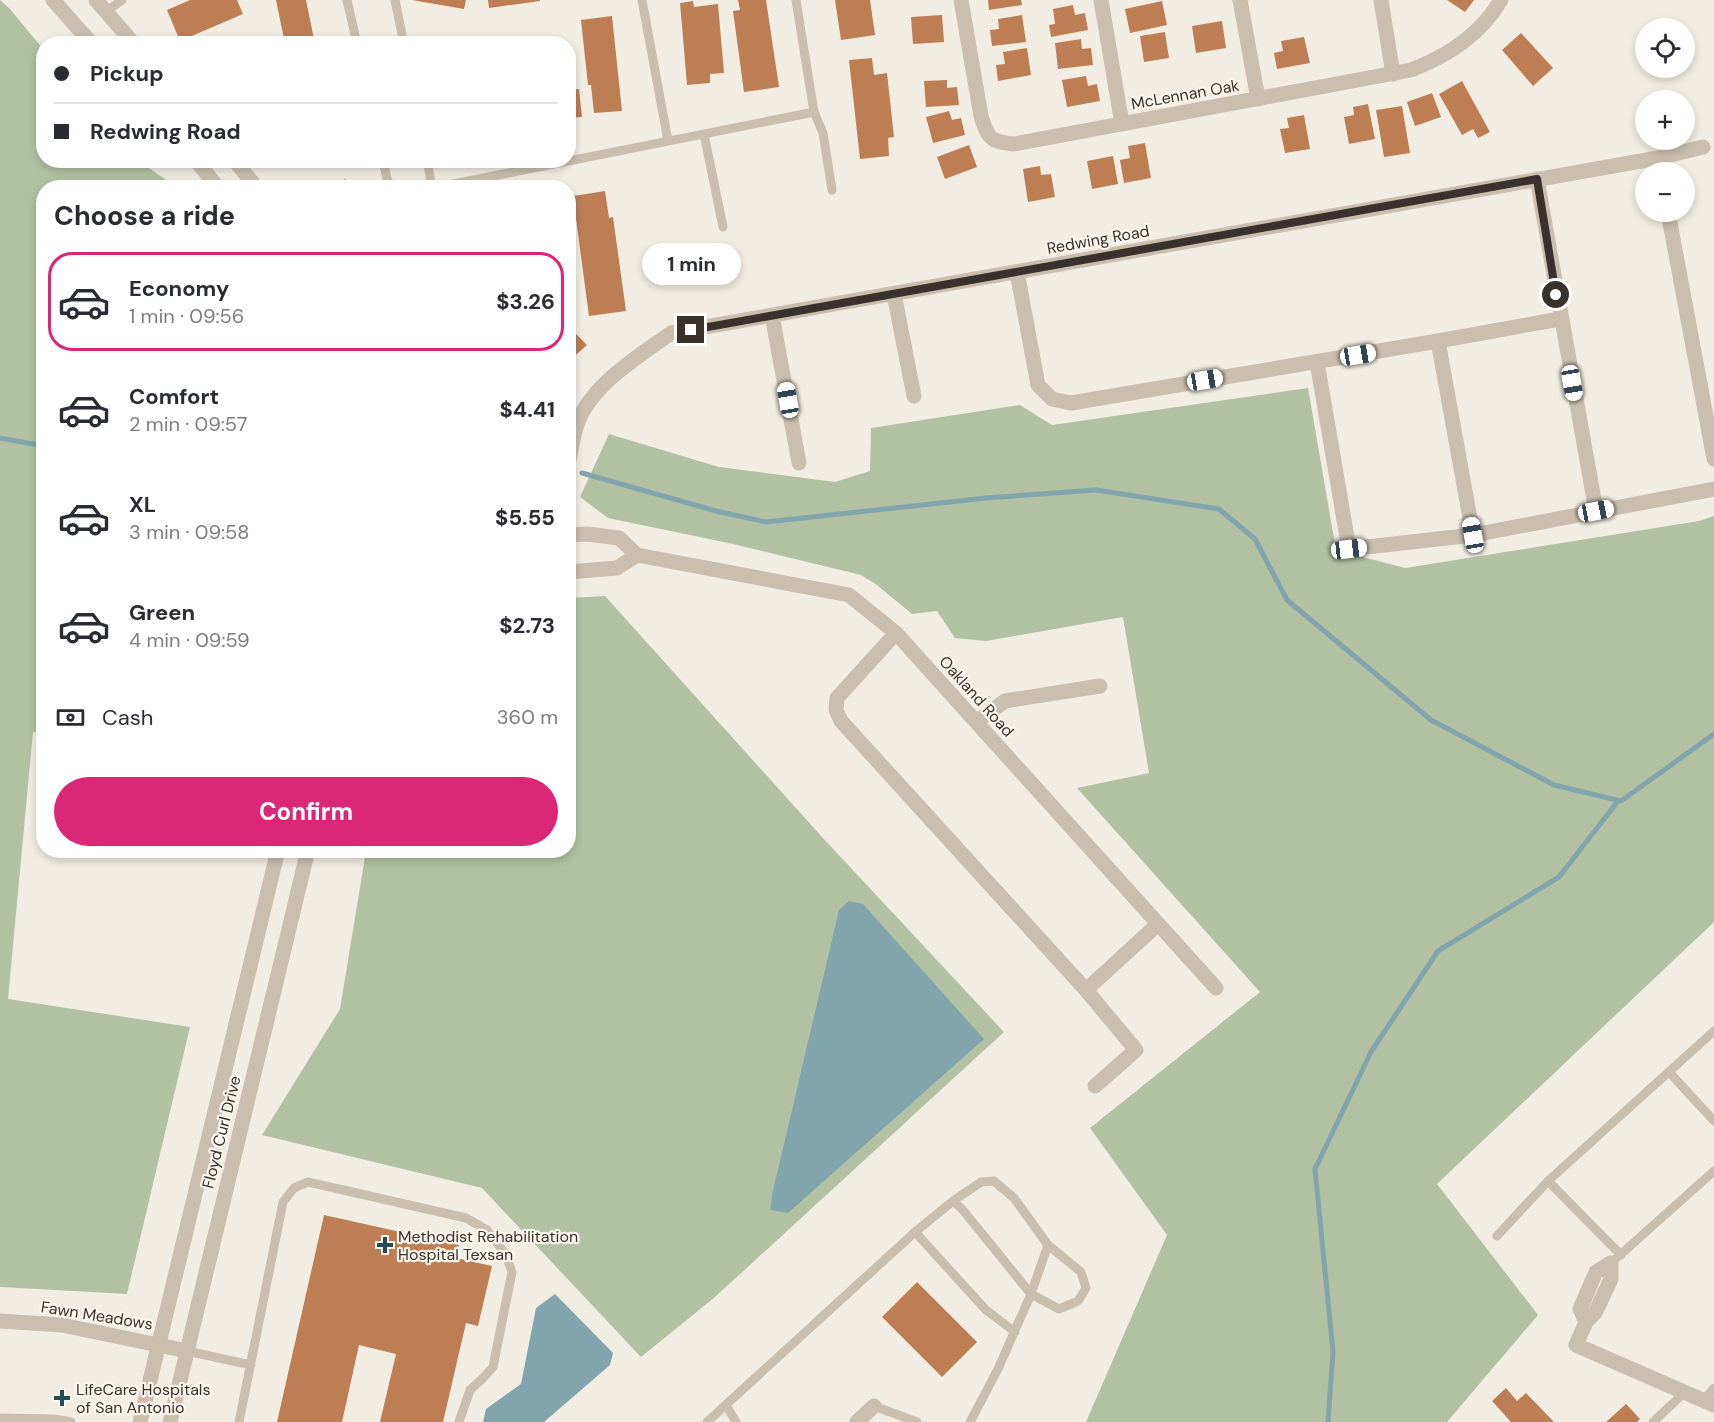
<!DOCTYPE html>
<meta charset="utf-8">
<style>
:root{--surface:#fff;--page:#f2f2f3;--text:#2b2b33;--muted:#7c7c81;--line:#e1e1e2;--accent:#db2777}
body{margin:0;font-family:"DM Sans",sans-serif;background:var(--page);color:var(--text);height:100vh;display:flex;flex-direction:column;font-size:22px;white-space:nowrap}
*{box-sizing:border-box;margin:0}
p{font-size:20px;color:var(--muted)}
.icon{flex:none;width:33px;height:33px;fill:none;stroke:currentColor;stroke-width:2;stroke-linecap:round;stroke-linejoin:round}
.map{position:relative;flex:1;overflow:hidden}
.panel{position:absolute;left:36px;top:180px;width:540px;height:678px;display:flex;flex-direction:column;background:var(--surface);border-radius:24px;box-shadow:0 3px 9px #0003}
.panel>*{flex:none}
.guide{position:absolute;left:36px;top:36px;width:540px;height:132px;border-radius:24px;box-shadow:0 3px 9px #0003;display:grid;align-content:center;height:132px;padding:0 18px;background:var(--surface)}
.controls{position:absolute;left:1635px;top:18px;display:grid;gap:12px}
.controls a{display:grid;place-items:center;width:60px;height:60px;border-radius:50%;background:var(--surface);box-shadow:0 3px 9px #0003;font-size:30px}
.end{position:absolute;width:27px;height:27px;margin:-14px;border:8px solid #39322c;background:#fff;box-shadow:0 0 0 3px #fff}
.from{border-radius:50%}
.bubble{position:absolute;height:42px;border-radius:21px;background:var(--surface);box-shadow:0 3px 9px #0003;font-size:20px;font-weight:700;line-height:42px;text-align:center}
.car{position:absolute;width:18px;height:36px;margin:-18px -9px;border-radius:8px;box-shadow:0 0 4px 2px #0007;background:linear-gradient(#fff 24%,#345 0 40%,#fff 0 76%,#345 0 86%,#fff 0)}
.guide b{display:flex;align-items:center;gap:21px;height:57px;font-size:22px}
.guide b+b{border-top:2px solid var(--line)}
.guide i{width:15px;height:15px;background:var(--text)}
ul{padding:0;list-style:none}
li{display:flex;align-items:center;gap:18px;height:99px;margin:0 12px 9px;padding:0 6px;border:3px solid transparent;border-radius:24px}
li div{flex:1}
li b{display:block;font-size:22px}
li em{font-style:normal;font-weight:700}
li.selected{border-color:var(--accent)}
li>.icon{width:54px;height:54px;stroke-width:1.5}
h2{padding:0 18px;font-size:27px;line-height:72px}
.pay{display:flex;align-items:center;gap:15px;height:66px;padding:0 18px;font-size:22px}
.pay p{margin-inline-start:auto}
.cta{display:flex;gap:12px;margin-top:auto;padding:12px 18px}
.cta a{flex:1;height:69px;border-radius:36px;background:var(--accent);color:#fff;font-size:24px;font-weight:700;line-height:69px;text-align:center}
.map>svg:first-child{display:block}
.green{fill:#b2c1a2}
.water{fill:#82a5ad}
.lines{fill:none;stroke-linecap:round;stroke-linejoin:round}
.stream{stroke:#82a5ad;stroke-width:5}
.building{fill:#be7e54}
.service{stroke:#cabfae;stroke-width:9}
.minor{stroke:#cabfae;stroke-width:15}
.tertiary{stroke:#cabfae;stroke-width:15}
.route{stroke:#39322c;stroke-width:8}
.poi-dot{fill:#244c58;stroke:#faf6ee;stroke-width:2}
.labels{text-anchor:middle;stroke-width:4.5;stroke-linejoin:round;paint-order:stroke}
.street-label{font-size:16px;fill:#39322c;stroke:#faf6ee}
.poi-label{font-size:16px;fill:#39322c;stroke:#faf6ee;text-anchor:start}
</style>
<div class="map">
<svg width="1714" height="1422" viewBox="0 0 1714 1422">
<rect width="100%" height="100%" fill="#f2ede2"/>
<path class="green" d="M 0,0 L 10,9 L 43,49 L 44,160 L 139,161 L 176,187 L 44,188 L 44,733 L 33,732 L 8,999 L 190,1027 L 127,1294 L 0,1287 Z
M 1308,388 L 1336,550 L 1405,568 L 1699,521 L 1714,516 L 1714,922 L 1437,1184 L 1538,1315 L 1447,1422 L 1086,1422 L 1167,1235 L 1090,1128 L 1260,992 L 1077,788 L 1149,773 L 1123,617 L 986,641 L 955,638 L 937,611 L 912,614 L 877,585 L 861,575 L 733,544 L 608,518 L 580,497 L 609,434 L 719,467 L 835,482 L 870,471 L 871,428 L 1020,405 L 1052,425 Z
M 605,596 L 822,837 L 1004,1032 L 715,1297 L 641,1357 L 482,1188 L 262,1135 L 340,1009 L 366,851 L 568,850 L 569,598 Z"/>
<path class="water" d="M 849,901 L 863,904 L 984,1039 L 788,1213 L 770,1210 L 772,1195 L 839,910 Z
M 555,1294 L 613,1353 L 610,1365 L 544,1422 L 483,1422 L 486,1409 L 521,1384 L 536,1308 Z"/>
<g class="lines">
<path class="stream" d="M 0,438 L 44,446
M 582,473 L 716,511 L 766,522 L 986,498 L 1096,490 L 1219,509 L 1255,539 L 1287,600 L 1431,720 L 1554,785 L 1621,801
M 1328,1422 L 1333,1352 L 1315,1169 L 1371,1052 L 1438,951 L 1559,877 L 1618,801 L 1621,801 L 1714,734"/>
</g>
<path class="building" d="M 190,0 L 237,0 L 243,14 L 180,41 L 167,10 Z
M 276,0 L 306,0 L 315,44 L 285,44 Z
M 412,0 L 466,0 L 464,9 Z
M 488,0 L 540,0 L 540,1 L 489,8 Z
M 738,0 L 766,0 L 779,87 L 744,92 L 733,11 L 740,10 Z
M 835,0 L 870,0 L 875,35 L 841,40 Z
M 988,0 L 1021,0 L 1022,5 L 989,10 Z
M 1447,0 L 1474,0 L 1465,12 Z
M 693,1 L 694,7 L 718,4 L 724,73 L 710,74 L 710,83 L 687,85 L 680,3 Z
M 1162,1 L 1167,25 L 1130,33 L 1125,9 Z
M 1073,5 L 1075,15 L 1085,13 L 1088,30 L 1051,37 L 1049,25 L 1055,24 L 1053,9 Z
M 942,15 L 944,42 L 913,44 L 911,17 Z
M 1022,15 L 1026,42 L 992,46 L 990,30 L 999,29 L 998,19 Z
M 612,16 L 622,111 L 594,113 L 591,85 L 588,85 L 581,20 Z
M 1222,21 L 1226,48 L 1196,53 L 1192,26 Z
M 1165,32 L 1169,58 L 1144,62 L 1140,36 Z
M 1521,33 L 1553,68 L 1533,86 L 1502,50 Z
M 549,37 L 550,44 L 518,44 L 523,41 L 522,39 Z
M 1304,37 L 1310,63 L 1277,69 L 1274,53 L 1283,51 L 1281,41 Z
M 1081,39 L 1082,49 L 1091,48 L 1093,65 L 1058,69 L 1055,43 Z
M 1027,48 L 1031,75 L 998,81 L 996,65 L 1005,64 L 1003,52 Z
M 872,58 L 874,75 L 887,73 L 894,137 L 888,138 L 889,156 L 860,159 L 849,60 Z
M 1086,76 L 1088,86 L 1097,84 L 1100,101 L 1067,107 L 1062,80 Z
M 947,80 L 947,88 L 957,87 L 959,105 L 926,107 L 924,81 Z
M 1462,81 L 1490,132 L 1478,138 L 1473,129 L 1462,135 L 1439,94 Z
M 579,89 L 582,117 L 568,118 L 568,90 Z
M 1432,93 L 1441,117 L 1415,126 L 1407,102 Z
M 1368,104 L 1375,139 L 1349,144 L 1344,117 L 1354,115 L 1353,107 Z
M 1402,106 L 1410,153 L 1384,157 L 1376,110 Z
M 949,111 L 952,120 L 961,118 L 965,135 L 933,143 L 926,117 Z
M 1304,115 L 1310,149 L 1285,153 L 1280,129 L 1289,128 L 1287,118 Z
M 1145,143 L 1151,178 L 1124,183 L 1120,160 L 1130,158 L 1128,146 Z
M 969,145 L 977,167 L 945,179 L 937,157 Z
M 1113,156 L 1118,184 L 1092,189 L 1087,161 Z
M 1040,166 L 1041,175 L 1051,174 L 1055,197 L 1028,202 L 1023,169 Z
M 345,179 L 350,188 L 330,188 Z
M 605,191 L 609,218 L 613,217 L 626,311 L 589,316 L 573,196 Z
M 568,326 L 587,345 L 568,362 Z
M 324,1215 L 459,1245 L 456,1258 L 492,1266 L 478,1326 L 466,1323 L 443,1422 L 380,1422 L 396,1354 L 359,1345 L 342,1422 L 277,1422 Z
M 917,1282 L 977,1342 L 942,1377 L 882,1317 Z
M 1506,1388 L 1517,1401 L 1526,1393 L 1554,1422 L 1511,1422 L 1492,1401 Z
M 1626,1404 L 1640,1419 L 1637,1422 L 1606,1422 Z"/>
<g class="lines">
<path class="service" d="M 347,0 L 357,44
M 395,0 L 404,44
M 642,0 L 668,141
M 106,12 L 122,0
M 814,112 L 823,133 L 832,190
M 704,134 L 723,227
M 383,160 L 387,179 L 392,188
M 427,160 L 432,188
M 433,188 L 814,112 L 796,0
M 1669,1072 L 1714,1121
M 1548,1181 L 1621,1255
M 953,1201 L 981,1182 L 994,1181 L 1014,1198 L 1048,1245 L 1031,1294 L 1059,1309 L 1078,1301 L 1086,1288 L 1081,1272 L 1048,1245
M 1497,1236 L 1548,1181 L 1714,1031
M 1611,1263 L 1714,1171
M 187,1351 L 251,1365
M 1703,1401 L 1714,1388
M 726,1405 L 736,1422
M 874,1406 L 917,1422
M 0,1418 L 54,1419 L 71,1422
M 239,1422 L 283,1202 L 294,1188 L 308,1182 L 466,1218 L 487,1230 L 506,1255 L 512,1272 L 493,1367 L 482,1379 L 470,1390 L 459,1422
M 707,1422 L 915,1232
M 970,1422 L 998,1369 L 1031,1294 L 962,1209 L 953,1201 L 915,1232 L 986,1310 L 1015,1332
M 1653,1422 L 1684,1393"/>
<path class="minor" d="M 961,0 L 981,116 C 988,138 990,142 1014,144 L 1411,70 C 1448,56 1481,34 1501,0
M 1101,0 L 1122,124
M 1240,0 L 1258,99
M 1381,0 L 1393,74
M 1658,158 L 1661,172
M 1537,179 L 1596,511
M 1668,212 L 1714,459
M 1017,272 L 1038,385 L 1052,399 L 1071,403 L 1438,341 L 1560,319
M 894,294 L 914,396
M 772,315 L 799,463
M 1438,341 L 1473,535
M 1317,362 L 1349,549 L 1473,535 L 1714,489
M 568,465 C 571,453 572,440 576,428 C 588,386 638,357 671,333 L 1658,158 L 1703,147
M 568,535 L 587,534 L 619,538 L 637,555 L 849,595 L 896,633 L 1216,988
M 568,572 L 617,568 L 637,555
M 896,633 L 837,698 L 836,710 L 841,721 L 1086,990 L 1158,924
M 976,722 L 1005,701 L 1100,686
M 1086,990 L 1136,1050 L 1095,1086
M 1611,1263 L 1611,1279 L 1595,1313 L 1586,1322 L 1576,1345 L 1714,1405
M 0,1321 L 62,1325 L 187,1351
M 1586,1322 L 1580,1309 L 1596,1272 L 1611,1263
M 857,1422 L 874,1406"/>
<path class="tertiary" d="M 53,0 L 92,44
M 96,0 L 134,44
M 196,160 L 218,188
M 234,160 L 257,188
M 140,1422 L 278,850
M 170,1422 L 308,850"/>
</g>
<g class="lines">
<path class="route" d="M 691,330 L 1537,179 L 1556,295"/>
</g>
<g class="poi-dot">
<path d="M382 1236h6v6h6v6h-6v6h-6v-6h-6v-6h6z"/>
<path d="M59 1389h6v6h6v6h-6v6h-6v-6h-6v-6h6z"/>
</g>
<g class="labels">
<g class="street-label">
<text transform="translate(1185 94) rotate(-10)" y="6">McLennan Oak</text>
<text transform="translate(1098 239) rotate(-10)" y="6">Redwing Road</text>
<text transform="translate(977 696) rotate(48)" y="6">Oakland Road</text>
<text transform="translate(221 1132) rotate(-76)" y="6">Floyd Curl Drive</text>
<text transform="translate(97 1315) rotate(9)" y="6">Fawn Meadows</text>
</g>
<g class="poi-label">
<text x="398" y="1242">Methodist Rehabilitation<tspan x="398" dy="18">Hospital Texsan</tspan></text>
<text x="76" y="1395">LifeCare Hospitals<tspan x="76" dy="18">of San Antonio</tspan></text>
</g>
</g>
</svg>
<div class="controls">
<a><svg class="icon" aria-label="locate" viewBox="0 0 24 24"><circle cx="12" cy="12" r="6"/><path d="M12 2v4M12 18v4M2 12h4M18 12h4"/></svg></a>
<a>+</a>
<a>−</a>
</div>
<i class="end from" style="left:1556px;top:295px"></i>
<i class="end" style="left:691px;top:330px"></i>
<div class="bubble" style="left:642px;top:243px;width:99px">1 min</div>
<i class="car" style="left:1358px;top:355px;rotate:80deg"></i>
<i class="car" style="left:1205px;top:380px;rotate:80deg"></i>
<i class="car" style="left:1572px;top:383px;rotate:170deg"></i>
<i class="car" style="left:788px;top:400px;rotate:350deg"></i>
<i class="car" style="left:1596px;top:511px;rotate:79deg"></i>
<i class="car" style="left:1473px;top:535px;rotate:350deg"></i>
<i class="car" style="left:1349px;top:549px;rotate:83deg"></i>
<div class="guide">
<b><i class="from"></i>Pickup</b>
<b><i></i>Redwing Road</b>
</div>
<section class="panel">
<h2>Choose a ride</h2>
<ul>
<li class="selected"><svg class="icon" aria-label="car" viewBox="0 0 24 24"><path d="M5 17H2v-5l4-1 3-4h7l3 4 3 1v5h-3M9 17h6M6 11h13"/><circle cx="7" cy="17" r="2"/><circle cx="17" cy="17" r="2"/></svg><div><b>Economy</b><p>1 min · 09:56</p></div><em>$3.26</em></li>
<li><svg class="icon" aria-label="car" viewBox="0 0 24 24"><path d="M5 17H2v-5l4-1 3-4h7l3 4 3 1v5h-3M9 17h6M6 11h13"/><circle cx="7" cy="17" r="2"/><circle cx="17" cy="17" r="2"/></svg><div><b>Comfort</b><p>2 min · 09:57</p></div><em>$4.41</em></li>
<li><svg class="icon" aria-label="car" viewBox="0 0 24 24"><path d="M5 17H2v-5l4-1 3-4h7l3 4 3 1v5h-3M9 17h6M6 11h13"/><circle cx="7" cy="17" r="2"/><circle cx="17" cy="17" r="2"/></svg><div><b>XL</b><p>3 min · 09:58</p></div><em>$5.55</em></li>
<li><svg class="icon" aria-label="car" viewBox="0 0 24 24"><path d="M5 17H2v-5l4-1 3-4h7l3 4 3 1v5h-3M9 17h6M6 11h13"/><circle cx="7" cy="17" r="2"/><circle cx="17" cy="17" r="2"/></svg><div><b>Green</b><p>4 min · 09:59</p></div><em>$2.73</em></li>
</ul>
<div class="pay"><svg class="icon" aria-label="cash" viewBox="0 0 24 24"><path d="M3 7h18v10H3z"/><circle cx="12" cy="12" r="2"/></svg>Cash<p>360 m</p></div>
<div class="cta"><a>Confirm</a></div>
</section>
</div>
